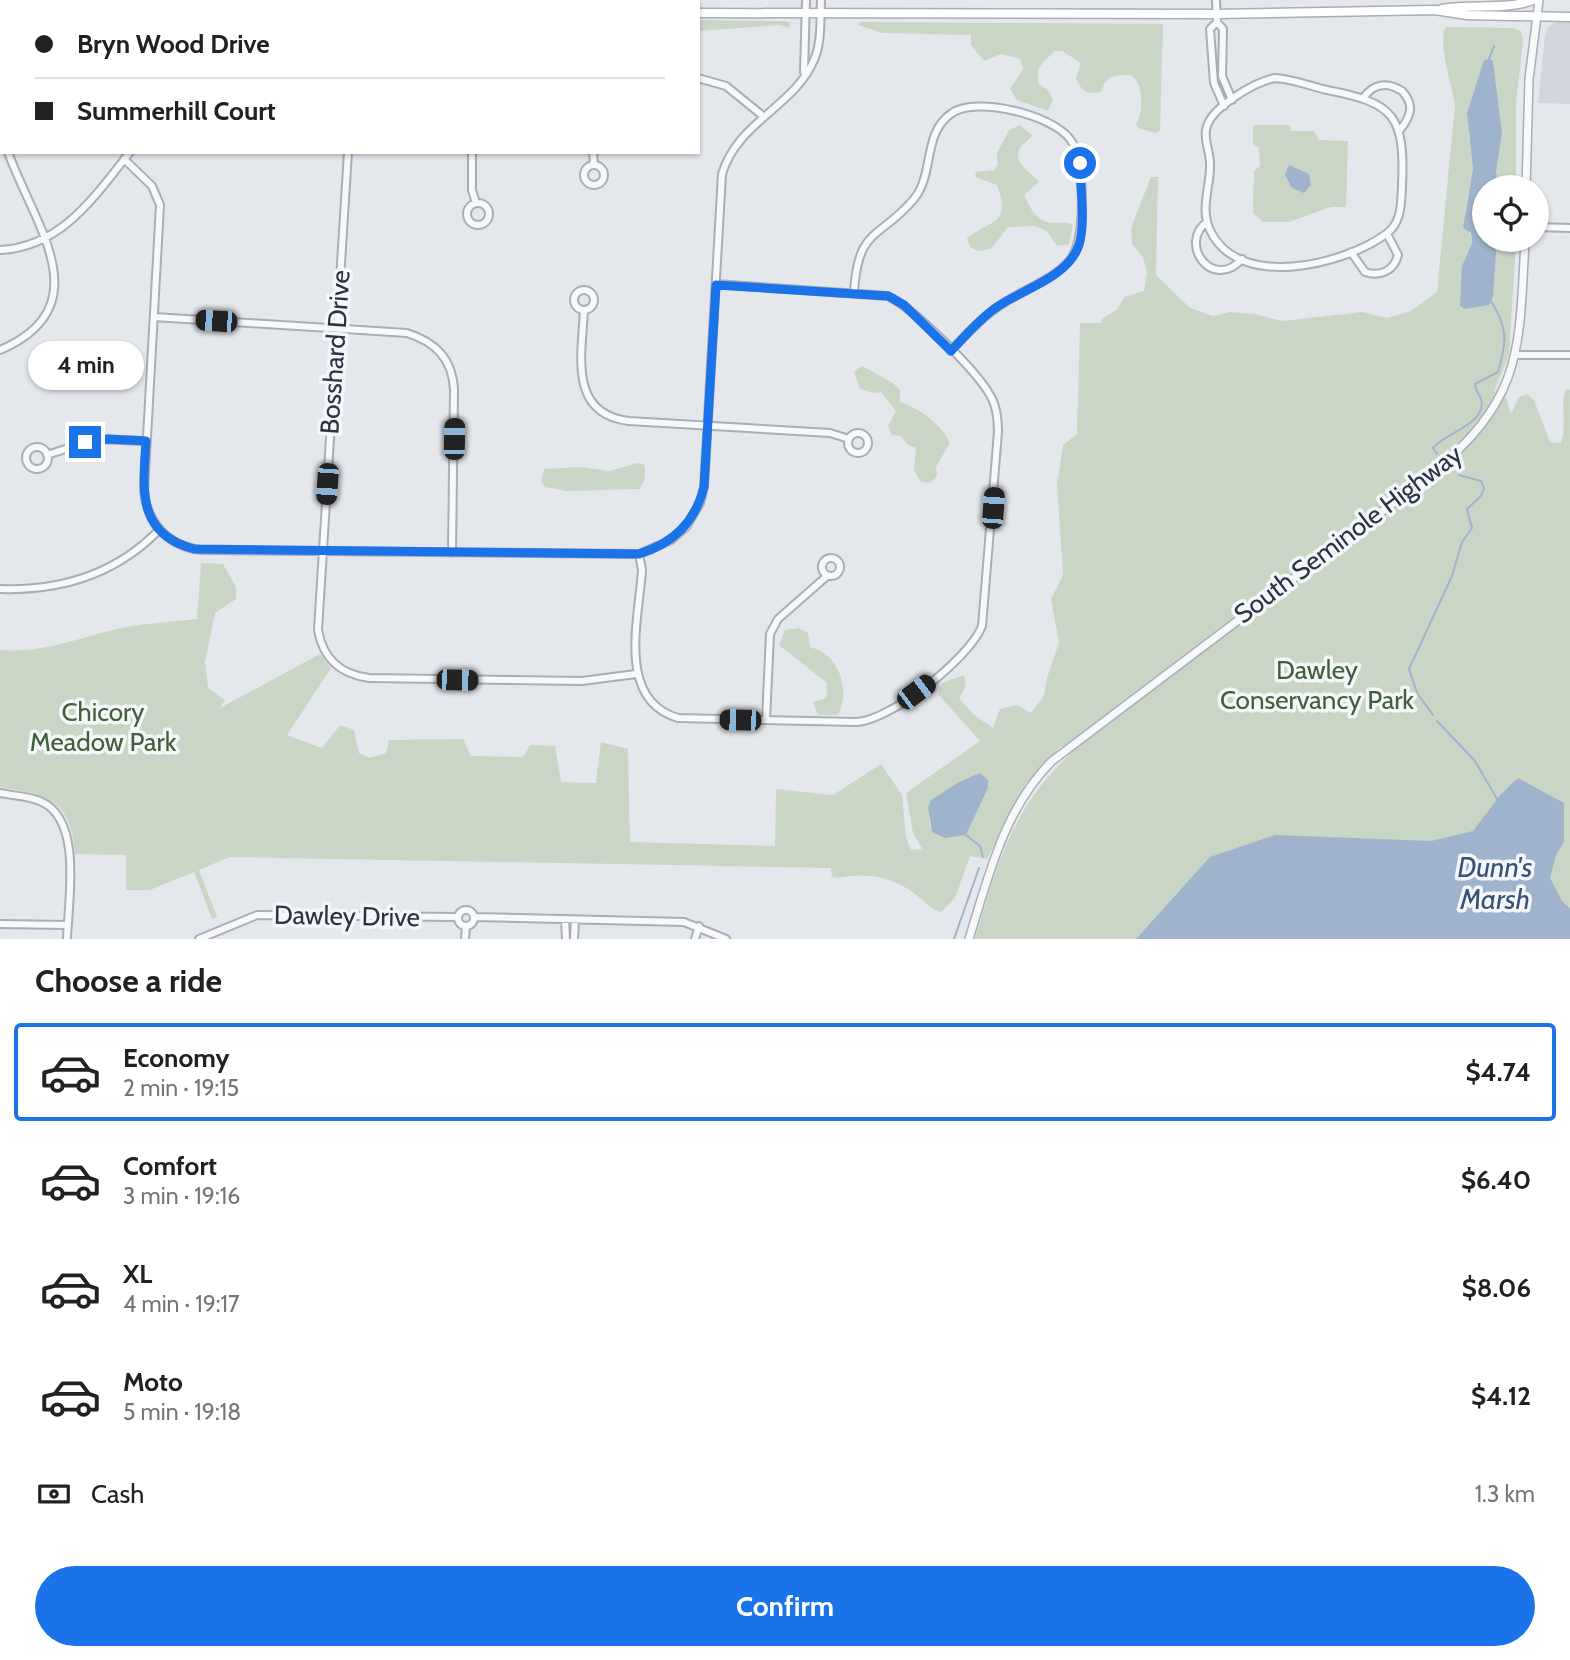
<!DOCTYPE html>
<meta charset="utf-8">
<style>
:root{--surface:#fff;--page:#f2f2f2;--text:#202124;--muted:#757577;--line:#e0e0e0;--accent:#1a73e8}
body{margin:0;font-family:Cabin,sans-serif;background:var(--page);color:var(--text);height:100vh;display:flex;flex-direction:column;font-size:26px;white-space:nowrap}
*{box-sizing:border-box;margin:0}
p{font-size:23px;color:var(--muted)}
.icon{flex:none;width:38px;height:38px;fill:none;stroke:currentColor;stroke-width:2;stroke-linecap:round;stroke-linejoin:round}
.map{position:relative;height:939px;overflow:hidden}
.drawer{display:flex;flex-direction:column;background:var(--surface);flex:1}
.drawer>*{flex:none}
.banner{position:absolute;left:0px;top:0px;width:700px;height:154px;box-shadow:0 2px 5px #0004;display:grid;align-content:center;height:154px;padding:0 35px;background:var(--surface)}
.fabs{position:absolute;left:1472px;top:175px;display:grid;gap:14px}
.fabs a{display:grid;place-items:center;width:77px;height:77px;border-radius:50%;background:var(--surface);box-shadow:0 2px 5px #0004;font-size:35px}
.end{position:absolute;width:32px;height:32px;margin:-16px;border:9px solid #1a73e8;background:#fff;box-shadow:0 0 0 4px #fff}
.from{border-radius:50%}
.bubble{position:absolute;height:49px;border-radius:24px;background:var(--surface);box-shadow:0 2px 5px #0004;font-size:23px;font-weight:700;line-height:49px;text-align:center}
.car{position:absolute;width:21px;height:42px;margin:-21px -10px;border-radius:9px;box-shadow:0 0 5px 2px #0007;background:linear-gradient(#222 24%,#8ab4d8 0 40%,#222 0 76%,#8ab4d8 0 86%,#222 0)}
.banner b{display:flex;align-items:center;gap:24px;height:66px;font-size:26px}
.banner b+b{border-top:2px solid var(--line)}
.banner i{width:18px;height:18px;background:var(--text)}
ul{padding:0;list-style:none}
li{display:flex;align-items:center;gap:21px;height:98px;margin:0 14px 10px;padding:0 21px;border:4px solid transparent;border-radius:7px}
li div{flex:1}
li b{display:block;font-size:26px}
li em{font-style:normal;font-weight:700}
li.on{border-color:var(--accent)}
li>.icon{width:63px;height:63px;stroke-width:1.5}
h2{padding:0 35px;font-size:32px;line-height:84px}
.pay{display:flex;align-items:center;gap:18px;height:77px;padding:0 35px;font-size:26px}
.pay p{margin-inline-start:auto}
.primary-button{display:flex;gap:14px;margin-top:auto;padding:14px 35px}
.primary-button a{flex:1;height:80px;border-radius:42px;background:var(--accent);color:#fff;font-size:28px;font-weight:700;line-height:80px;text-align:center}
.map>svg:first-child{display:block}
.built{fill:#d2d6de}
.green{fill:#c9d6c5;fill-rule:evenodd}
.water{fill:#9fb4cc}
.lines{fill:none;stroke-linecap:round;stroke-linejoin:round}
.stream{stroke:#9fb4cc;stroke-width:2}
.minor-casing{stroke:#a9aeb7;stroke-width:10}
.tertiary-casing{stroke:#a9aeb7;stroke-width:10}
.secondary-casing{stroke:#a9aeb7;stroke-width:11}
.minor{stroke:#f7f8fa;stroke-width:6}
.tertiary{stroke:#f7f8fa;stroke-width:7}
.secondary{stroke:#fff;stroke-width:8}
.route{stroke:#1a73e8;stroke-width:9}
.labels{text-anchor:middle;stroke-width:7;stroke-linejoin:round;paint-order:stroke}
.street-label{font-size:26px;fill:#2b3445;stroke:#f4f6f9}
.park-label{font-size:26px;fill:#3f6138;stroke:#f4f6f9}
.water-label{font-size:28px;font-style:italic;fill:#34527a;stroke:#f4f6f9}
</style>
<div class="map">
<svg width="1570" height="939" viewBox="0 0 1570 939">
<rect width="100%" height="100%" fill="#e4e7ec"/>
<path class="built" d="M 1557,21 L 1570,21 L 1570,104 L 1538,103 L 1545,36 L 1548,27 Z"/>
<path class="green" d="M 698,20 L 784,21 L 791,23 L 789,28 L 780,25 L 698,31 Z
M 860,22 L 1163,24 L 1160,131 L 1155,133 L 1138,128 L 1136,124 C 1144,111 1144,84 1131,75 C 1117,75 1105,75 1102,91 C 1090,96 1080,91 1076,78 L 1081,63 L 1062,51 L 1055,51 C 1044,62 1034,67 1039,84 L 1049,91 L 1053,100 L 1048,111 L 1017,100 L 1010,89 L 1023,69 L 1020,59 L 1001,54 L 984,61 L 971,45 L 971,35 L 882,33 L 858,25 Z
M 1446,27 L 1513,28 L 1521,31 L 1523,40 L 1516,104 L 1516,187 L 1499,187 L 1496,174 L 1502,133 L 1493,62 L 1468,136 L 1473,145 L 1473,168 L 1465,211 L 1472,243 L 1462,266 L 1462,285 L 1472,308 L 1489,304 L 1493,297 L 1497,240 L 1516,240 L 1509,355 L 1494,392 L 1506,398 L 1511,414 L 1519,397 L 1527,394 L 1534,400 L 1550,442 L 1561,443 C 1567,425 1560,401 1566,389 L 1570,390 L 1570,939 L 975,939 C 997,865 1011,810 1069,755 L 1061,746 L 1026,783 L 987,859 L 970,856 L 955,898 L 941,912 C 928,908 926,902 915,894 C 892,876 866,872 838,878 L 832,877 L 831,868 L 229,857 L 199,870 L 217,917 L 212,919 L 194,872 L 150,890 L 126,890 L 126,855 L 75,854 C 72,801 48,795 0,787 L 0,650 C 44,653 75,639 117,629 C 143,623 171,622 197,619 L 201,563 L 223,564 L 236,587 L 236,599 L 215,613 L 205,662 L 208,688 L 225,700 L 220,708 L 320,654 L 331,668 L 287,735 L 322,748 L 340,725 L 354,730 L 359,753 L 370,758 L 386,753 L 389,740 L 463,739 L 471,756 L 523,757 L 530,745 L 555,746 L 561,782 L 596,783 L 601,742 L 628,749 L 630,842 L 775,846 L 776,789 L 833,795 L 881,764 L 902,795 L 906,837 L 911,850 L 922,849 L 913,833 L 906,793 L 980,741 L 938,694 L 942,683 L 964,675 L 966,686 L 959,698 L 974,715 L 993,728 L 1000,709 L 1017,705 L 1031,713 L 1044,696 L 1047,678 L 1059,643 L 1051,599 L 1063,575 L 1057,485 L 1063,445 L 1077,434 L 1080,323 L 1100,323 L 1103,318 L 1117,310 L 1124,297 L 1144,291 L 1147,272 L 1143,257 L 1132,244 L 1131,228 L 1151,177 L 1158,177 L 1156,275 L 1190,308 L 1213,316 L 1230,312 L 1255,314 L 1282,321 L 1362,312 L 1387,318 L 1411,311 L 1437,292 L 1455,105 C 1452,85 1437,42 1446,27 ZM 988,788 L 966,835 L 930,827 L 928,808 Z
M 1020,125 L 1032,135 C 1029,141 1023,143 1020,148 C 1012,165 1032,172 1039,182 L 1024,195 C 1032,211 1036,223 1057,223 C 1064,223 1067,221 1073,225 L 1069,244 L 1057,246 L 1047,231 L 1035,226 L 1008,227 L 991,249 L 978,251 L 970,247 L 967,238 C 992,219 1011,225 997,185 L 975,177 L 976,172 L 994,170 L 998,165 L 997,153 L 1009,130 Z
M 1253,125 L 1289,125 L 1292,131 L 1314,131 L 1319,140 L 1348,141 L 1346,207 L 1331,207 L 1289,222 L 1263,222 L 1253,213 L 1254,171 L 1260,166 L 1259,148 L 1253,144 Z
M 862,366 L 893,383 L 900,390 L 900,402 C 919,408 942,425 950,443 L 936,467 L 937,476 L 930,483 L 921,482 L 914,470 L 916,448 L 908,445 L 901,436 L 892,435 L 888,426 L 896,411 L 881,392 L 874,393 L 860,389 L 854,372 Z
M 637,463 L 645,465 L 645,478 L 640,489 L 567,491 L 545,487 L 541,481 L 544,469 L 579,467 L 610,471 Z
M 799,628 L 808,633 L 810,647 C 839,654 851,689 838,715 L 818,715 L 813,702 L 826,698 L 827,683 L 779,645 L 785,630 Z"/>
<path class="water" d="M 1489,59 L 1493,61 L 1502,133 L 1496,173 L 1499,187 L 1484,187 L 1484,240 L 1497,240 L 1493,297 L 1489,305 L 1465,309 L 1460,306 L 1462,266 L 1472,243 L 1471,233 L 1463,228 L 1473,168 L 1467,113 L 1484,60 Z
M 1289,165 L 1309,174 L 1311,185 L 1304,193 L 1292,188 L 1285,175 Z
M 980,773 L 988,780 L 988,788 L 966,835 L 945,838 L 932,832 L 928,808 L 931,800 L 959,782 Z
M 1518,778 L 1564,803 L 1564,842 L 1556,855 L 1550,878 L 1562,901 L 1570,908 L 1570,939 L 1136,939 L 1210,857 L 1275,835 L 1431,841 L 1473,831 L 1501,794 Z"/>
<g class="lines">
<path class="stream" d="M 1489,59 L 1494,46
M 1437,454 L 1433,448 C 1444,433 1488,424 1481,399 C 1479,392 1475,391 1475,384 L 1498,372 C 1507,342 1508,328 1491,301
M 1433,715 L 1417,693 L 1409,669 L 1452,576 L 1462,542 L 1472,528 L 1467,509 L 1481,496 L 1484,488 L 1481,481 L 1459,475
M 1437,721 L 1475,761 L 1497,799
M 966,835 L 980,846 L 983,857
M 954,939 L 979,868"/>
<g class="minor-casing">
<path id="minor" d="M 1216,0 L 1217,22 L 1223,29 L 1222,76 L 1232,100
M 171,2 L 171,0
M 183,2 L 183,0
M 1217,22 L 1210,29 L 1214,83 L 1224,106
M 804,72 L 806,0
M 698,78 L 726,86 L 763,116
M 1275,78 C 1294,79 1309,86 1327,90 C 1395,103 1405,116 1402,186 C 1401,203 1402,223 1386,234 C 1344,265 1238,291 1210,230 C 1200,209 1210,187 1210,167 C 1211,154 1204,142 1206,130 C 1209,108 1255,82 1275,78 Z
M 0,87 L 2,88
M 1364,97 C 1374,83 1388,82 1402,91 C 1415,105 1411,116 1400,130
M 348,152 L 318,630 C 323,659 340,674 369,678 L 582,681 L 636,674
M 472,152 L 472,190 L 476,203
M 593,152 L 594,165
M 124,159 L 152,186 L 160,205 L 144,491 C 147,523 168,546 201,550 L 639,554 L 671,540 L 686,527 L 700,503 L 704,487 L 722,174 C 738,121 794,107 814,60 C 822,42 820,19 821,0
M584 175a10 10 0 1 1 20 0a10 10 0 1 1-20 0Z
M467 214a11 11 0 1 1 22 0a11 11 0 1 1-22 0Z
M 1207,222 C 1178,243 1212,292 1242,259
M 1536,227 L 1570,228
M 0,250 C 62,247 95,196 130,152
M 1351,252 L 1365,272 C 1380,277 1394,271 1398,255 L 1387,234
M574 300a10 10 0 1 1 20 0a10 10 0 1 1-20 0Z
M 854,292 C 858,227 879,240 914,199 C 935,173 922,133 952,113 C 977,96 1052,115 1070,139 C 1085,158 1086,237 1072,257 C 1057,279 1024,289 1002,304 C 983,316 966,334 951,351
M 584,310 C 582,354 568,414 629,421 L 830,433 L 849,439
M 154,317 L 407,333 C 435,342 452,358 454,389 L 452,553
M 0,350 C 102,306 34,225 8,152
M 1516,355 L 1570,355
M848 443a10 10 0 1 1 20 0a10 10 0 1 1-20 0Z
M26 458a11 11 0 1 1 22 0a11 11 0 1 1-22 0Z
M 47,455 L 96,439 L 146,441
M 639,554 L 642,570 C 639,618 616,700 678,718 L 857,722 C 891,720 970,658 982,626 L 998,432 C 998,419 997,406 990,395 C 976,370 913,308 888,296 L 716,284
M822 567a9 9 0 1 1 18 0a9 9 0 1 1-18 0Z
M 0,589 C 61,591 116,574 159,530
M 766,720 L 770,634 L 778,619 L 827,576
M 0,793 C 14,796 30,796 42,802 C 83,821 68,902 67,939
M458 918a8 8 0 1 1 16 0a8 8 0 1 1-16 0Z
M 474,917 L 684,922 L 726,939
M 565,919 L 566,939
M 0,924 L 67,925
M 199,939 L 257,915 L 458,917
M 465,939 L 466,926
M 574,939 L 575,920
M 695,939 L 699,926"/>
</g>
<g class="tertiary-casing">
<path id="tertiary" d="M 1526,187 L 1529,79 L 1539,0
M 969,939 C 989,875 1004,809 1052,761 L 1429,476 C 1523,399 1519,353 1525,240"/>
</g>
<g class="secondary-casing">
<path id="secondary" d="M 1442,9 C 1471,3 1505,11 1533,0
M 0,10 L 2,10
M 698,13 L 1216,14 L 1435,10 L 1467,15 L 1570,17"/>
</g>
<use href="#minor" class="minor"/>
<use href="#tertiary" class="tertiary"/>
<use href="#secondary" class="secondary"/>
</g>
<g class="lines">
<path class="route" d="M 85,442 L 108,439 L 146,441 C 143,488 136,534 194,549 L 639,554 C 674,543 695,522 704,487 L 716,285 L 888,296 L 904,305 L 951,351 C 964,337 978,321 994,309 C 1020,290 1068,278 1079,245 C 1086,221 1080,188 1080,163"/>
</g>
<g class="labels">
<g class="street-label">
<text transform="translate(335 352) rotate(-86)" y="9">Bosshard Drive</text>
<text transform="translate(1348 534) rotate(-37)" y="9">South Seminole Highway</text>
<text transform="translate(347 916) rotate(1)" y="9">Dawley Drive</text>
</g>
<g class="park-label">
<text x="1317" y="679">Dawley<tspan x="1317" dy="30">Conservancy Park</tspan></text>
<text x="103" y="721">Chicory<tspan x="103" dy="30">Meadow Park</tspan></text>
</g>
<g class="water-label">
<text x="1495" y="877">Dunn's<tspan x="1495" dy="32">Marsh</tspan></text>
</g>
</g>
</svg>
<div class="fabs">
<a><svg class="icon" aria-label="locate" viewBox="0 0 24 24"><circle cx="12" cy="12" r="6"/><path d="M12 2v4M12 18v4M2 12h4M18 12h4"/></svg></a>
</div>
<i class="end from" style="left:1080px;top:163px"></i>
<i class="end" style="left:85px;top:442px"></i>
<div class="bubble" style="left:28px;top:341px;width:116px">4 min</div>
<i class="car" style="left:216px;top:321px;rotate:274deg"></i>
<i class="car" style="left:454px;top:439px;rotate:1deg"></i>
<i class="car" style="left:327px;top:484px;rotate:184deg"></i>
<i class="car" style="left:993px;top:508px;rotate:4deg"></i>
<i class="car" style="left:457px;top:680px;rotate:91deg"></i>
<i class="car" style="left:916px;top:692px;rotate:53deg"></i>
<i class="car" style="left:740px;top:720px;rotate:271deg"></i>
<div class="banner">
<b><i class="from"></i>Bryn Wood Drive</b>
<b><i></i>Summerhill Court</b>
</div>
</div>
<section class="drawer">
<h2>Choose a ride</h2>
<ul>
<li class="on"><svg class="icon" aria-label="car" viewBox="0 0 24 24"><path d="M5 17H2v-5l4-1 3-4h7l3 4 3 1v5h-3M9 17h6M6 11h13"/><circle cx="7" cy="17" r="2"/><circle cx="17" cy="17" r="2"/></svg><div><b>Economy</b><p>2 min · 19:15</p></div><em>$4.74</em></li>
<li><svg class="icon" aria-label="car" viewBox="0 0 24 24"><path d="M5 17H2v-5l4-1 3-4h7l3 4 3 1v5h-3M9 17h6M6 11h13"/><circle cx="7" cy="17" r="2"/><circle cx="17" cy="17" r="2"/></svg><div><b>Comfort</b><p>3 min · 19:16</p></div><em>$6.40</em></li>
<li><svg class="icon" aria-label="car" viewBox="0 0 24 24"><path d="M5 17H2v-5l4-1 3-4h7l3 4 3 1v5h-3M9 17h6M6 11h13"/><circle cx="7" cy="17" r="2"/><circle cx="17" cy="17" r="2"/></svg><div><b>XL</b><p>4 min · 19:17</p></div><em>$8.06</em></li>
<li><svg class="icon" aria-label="car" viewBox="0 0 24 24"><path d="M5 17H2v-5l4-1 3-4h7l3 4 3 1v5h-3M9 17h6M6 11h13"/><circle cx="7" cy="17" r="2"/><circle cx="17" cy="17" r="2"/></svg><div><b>Moto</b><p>5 min · 19:18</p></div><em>$4.12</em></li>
</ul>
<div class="pay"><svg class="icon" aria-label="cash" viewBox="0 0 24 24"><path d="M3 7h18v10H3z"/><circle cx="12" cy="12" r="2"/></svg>Cash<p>1.3 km</p></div>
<div class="primary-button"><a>Confirm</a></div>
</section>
